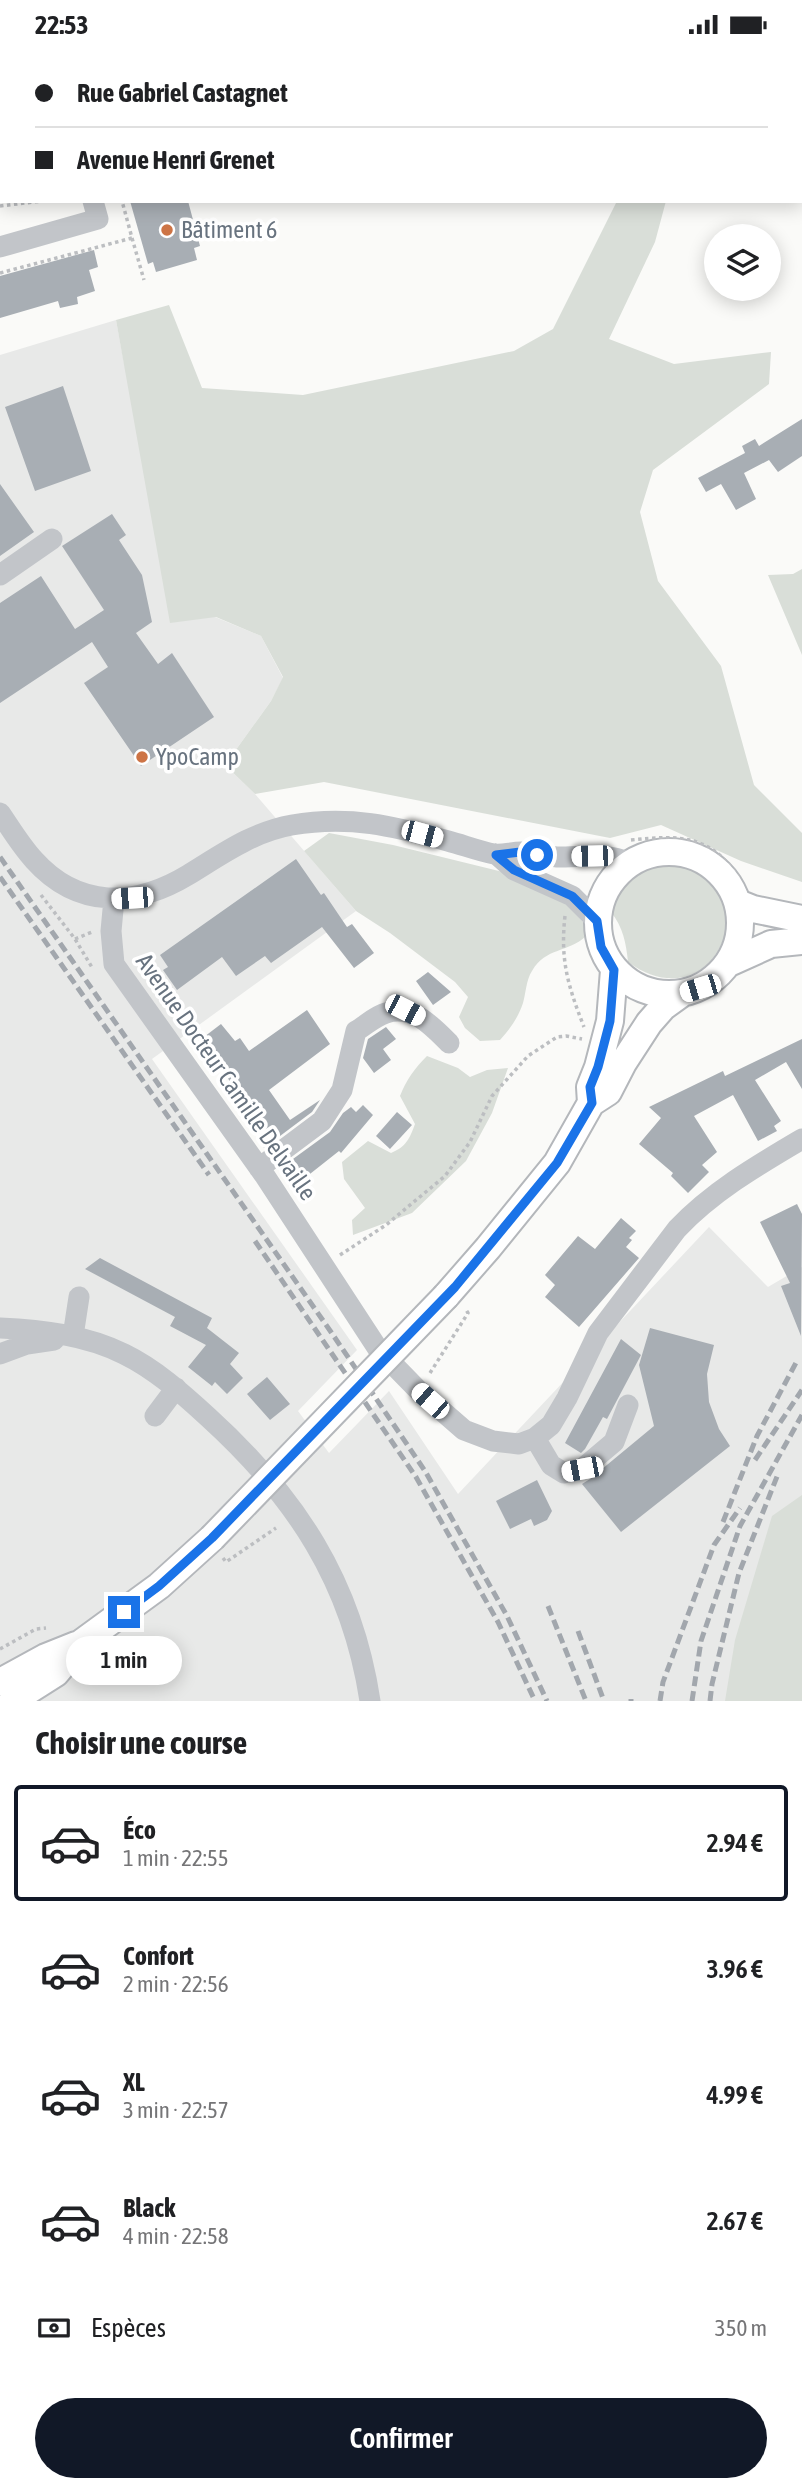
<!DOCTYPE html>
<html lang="fr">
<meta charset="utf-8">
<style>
:root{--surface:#fff;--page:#f6f6f6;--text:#202124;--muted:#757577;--line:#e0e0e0;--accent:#111827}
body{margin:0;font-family:"Asap Condensed",sans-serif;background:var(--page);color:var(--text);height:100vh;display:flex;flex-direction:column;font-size:26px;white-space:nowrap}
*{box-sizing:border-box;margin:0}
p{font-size:23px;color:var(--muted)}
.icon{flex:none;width:38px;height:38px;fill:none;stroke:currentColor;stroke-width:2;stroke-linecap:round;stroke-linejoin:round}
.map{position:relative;height:1652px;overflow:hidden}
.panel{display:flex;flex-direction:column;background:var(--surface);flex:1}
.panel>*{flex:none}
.banner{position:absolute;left:0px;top:0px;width:803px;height:154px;box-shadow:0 4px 18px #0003;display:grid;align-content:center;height:154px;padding:0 35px;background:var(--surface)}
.buttons{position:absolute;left:704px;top:175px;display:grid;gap:14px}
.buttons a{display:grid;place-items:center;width:77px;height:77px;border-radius:50%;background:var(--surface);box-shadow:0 4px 18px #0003;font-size:35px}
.end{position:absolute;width:32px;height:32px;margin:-16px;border:9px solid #1a73e8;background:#fff;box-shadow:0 0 0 4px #fff}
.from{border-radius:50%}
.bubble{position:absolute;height:49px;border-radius:24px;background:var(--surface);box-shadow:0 4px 18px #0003;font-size:23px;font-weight:600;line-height:49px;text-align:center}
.car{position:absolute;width:21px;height:42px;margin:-21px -10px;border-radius:9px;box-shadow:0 0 5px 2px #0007;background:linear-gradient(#fff 24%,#345 0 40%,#fff 0 76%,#345 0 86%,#fff 0)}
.banner b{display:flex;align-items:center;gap:24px;height:66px;font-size:26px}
.banner b+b{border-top:2px solid var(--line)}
.banner i{width:18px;height:18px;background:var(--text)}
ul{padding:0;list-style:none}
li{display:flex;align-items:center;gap:21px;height:116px;margin:0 14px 10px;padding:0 21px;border:4px solid transparent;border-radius:7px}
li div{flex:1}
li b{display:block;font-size:26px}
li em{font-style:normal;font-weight:600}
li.active{border-color:var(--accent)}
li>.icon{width:63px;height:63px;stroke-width:1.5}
h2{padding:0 35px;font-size:32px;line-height:84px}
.pay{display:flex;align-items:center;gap:18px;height:77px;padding:0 35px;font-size:26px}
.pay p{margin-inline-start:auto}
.button{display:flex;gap:14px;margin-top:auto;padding:14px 35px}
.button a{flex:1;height:80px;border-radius:42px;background:var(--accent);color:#fff;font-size:28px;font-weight:600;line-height:80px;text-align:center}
.status{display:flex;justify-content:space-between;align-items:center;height:49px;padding:0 35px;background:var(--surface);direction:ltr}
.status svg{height:19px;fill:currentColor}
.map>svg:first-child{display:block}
.built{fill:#e8e9e8}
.green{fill:#d9ded8}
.building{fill:#a8aeb4}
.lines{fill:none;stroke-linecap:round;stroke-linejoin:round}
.major-casing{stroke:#b4b7bb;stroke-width:30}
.path{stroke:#bcbec1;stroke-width:3.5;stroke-dasharray:3.5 3.5;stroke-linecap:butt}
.minor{stroke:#c2c5c9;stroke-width:21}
.major{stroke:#fff;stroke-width:26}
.rail{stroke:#a2a7ad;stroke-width:5;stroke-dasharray:10 5;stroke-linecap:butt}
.major-bridge-casing{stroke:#b4b7bb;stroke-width:30;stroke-linecap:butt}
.major-bridge{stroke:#fff;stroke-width:26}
.route{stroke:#1a73e8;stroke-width:9}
.poi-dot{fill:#cd7445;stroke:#fff;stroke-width:2.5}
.labels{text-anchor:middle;stroke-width:7;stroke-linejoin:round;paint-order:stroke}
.poi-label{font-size:24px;fill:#68737f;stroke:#fff;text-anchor:start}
.street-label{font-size:24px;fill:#68737f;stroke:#fff}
</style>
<div class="status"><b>22:53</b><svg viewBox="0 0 49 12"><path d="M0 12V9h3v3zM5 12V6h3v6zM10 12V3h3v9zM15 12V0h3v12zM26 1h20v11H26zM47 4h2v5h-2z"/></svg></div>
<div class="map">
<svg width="802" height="1652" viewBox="0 0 802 1652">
<rect width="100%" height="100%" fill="#fafaf8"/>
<path class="built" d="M 116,271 L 124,314 L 215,568 L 261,587 L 283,629 L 271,652 L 225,716 L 255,745 L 356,862 L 152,1010 L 357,1301 L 298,1362 L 329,1404 L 389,1342 L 458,1445 L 709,1178 L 768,1238 L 802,1218 L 802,1503 L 757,1652 L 0,1652 L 0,306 Z"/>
<path class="green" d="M 531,0 L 802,0 L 802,22 L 802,2 Z
M 617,152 L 666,152 L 655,193 L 609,290 L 674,315 L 771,303 L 769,335 L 653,421 L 640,463 L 658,532 L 721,617 L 754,736 L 802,784 L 802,833 L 741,812 L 661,776 L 610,789 L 324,733 L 255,745 L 225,716 L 271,652 L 283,628 L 261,587 L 216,568 L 170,574 L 116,271 L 169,256 L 202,339 L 303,346 L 514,302 L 553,280 Z
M 802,520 L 802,606 L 768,526 L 793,525 Z
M 329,784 L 393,796 L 503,823 L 562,849 L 585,875 L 586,887 C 568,904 546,898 532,922 C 526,931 526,944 523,954 C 518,969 510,980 500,991 L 480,992 L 465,979 L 459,968 L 468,948 L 455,933 L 390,884 L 356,862 L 304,802 Z
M 667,814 C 777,829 717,978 628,913 C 626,894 623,878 611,863 C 623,830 633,820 667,814 Z
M 427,1007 L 458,1019 L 470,1028 L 487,1021 L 508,1019 L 492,1064 L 466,1112 L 412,1164 L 353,1186 L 352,1171 L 365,1159 L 344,1130 L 342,1113 L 368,1092 L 391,1104 C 406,1098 410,1089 415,1075 L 400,1047 C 406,1031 415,1019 427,1007 Z
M 802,1446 L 802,1652 L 725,1652 L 735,1591 L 772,1467 Z"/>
<path class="building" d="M 130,152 L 188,152 L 200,197 L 194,199 L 197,211 L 156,223 L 153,213 L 148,215 Z
M 94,201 L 98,218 L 89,221 L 95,242 L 77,248 L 78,255 L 60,259 L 58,252 L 0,269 L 0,227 Z
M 63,337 L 91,422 L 35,442 L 5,358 Z
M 802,370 L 802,407 L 778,423 L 769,411 L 744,424 L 756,450 L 736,461 L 721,435 L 706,443 L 698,429 L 745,404 L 742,397 L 755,390 L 759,397 Z
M 0,435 L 34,483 L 0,507 Z
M 112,465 L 126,486 L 119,491 L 142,526 L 152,573 L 136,584 L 158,615 L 172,604 L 214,668 L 141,717 L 84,634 L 108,618 L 92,593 L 0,654 L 0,554 L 41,527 L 75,580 L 104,561 L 62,497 Z
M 296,810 L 321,846 L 324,844 L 347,878 L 352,875 L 374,904 L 354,919 L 322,878 L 271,914 L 265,907 L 236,927 L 222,908 L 177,941 L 163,921 L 168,918 L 160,906 Z
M 428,923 L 451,943 L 433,956 L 416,932 Z
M 307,961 L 330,995 L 269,1041 L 290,1071 L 320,1051 L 312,1063 L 264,1099 L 260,1092 L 264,1090 L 239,1058 L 245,1053 L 200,991 L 221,975 L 235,992 L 240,989 L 249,1002 Z
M 386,978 L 396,990 L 383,1000 L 391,1011 L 374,1024 L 363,1009 L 368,990 Z
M 802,990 L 802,1040 L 786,1013 L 755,1031 L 781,1072 L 774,1077 L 777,1082 L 758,1092 L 733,1046 L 694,1067 L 717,1103 L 702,1116 L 709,1123 L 688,1144 L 671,1127 L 673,1124 L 639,1095 L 661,1069 L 649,1058 L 723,1022 L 725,1027 Z
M 363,1056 L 373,1066 L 341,1104 L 339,1102 L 296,1136 L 282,1118 L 330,1083 L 343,1064 L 351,1058 L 356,1063 Z
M 397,1063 L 412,1076 L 390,1100 L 376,1087 Z
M 797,1155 L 802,1165 L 801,1287 L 781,1237 L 790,1234 L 760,1173 Z
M 621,1169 L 636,1182 L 629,1189 L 632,1191 L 626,1198 L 639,1209 L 579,1278 L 545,1248 L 555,1236 L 545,1226 L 578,1187 L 595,1200 Z
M 100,1209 L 212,1269 L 207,1279 L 239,1304 L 230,1315 L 243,1329 L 227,1345 L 215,1333 L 212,1337 L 188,1318 L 206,1296 L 170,1277 L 175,1268 L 85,1220 Z
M 650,1279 L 714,1296 L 707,1325 L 709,1353 L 719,1380 L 730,1397 L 621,1483 L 582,1435 L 590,1430 L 654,1377 L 639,1316 Z
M 621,1290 L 641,1306 L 607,1370 L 603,1368 L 585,1400 L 581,1404 L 565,1394 Z
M 267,1328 L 290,1355 L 270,1371 L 247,1345 Z
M 537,1431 L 552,1462 L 547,1471 L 534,1477 L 531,1470 L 510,1480 L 496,1452 Z"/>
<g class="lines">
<g class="major-casing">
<path id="major" d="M598 874a71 71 0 1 1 142 0a71 71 0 1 1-142 0Z
M 738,854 L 753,860 L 802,870
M 729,914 L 771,895 L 802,892
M 591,1054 L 590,1038 L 598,1018 L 610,972 L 614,921
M 446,1247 L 488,1199 L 557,1114 L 591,1054 L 608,1043 L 623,1014 L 649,974 L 663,958 L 681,945
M 0,1633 L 46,1608 L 76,1596
M 12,1652 L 56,1624 L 81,1594 L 159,1537 L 212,1489"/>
</g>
<path class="path" d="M 59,0 L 63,2
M 17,2 L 21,0
M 0,9 L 2,8
M 0,65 L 2,64
M 0,157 L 42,152
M 132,189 L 144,231
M 0,224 L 132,189 L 122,152
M 631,791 C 679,786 712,785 740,831
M 41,846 L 75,890 L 93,920
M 565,867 C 560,911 568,937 584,978
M 75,890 L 92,883
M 590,890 L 596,909
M 340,1206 L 386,1176 L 445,1127 L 470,1093 L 492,1047 L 528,1007 L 557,988 L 566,987 L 582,990
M 430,1324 L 468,1264 L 465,1259
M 223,1509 L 226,1513 L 276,1479
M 0,1600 L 36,1580 L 46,1579"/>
<path class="minor" d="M 0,37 L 2,36
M 0,198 L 98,170 L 93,152
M 0,526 L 52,490
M 0,764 C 11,780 21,797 34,811 C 78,860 135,858 188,826 C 221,806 252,783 292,776 C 349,766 393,777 448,792 C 463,796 479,802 494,805 C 503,806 512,803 521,803 C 533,804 545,807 557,808 C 585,808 604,803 630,814
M 496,805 L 514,821 L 572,847 L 597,872
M 114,850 L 111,882 L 114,915 L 265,1127 L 378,1300 L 418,1341 L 464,1381 L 493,1392 L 519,1395 L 535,1389 L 551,1376 L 567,1349 L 598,1284 L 677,1180 C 713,1142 758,1116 802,1090
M 259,1119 L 322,1072 L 342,1041 L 356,982 C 365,977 375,967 386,964 C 412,955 432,977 449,994
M 0,1279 C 42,1281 86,1286 124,1305 C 155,1320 183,1345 208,1368 C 296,1448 352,1533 370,1652
M 73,1287 L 79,1248
M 0,1305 L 27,1295 L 54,1291
M 155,1367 L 176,1339
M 535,1389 L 551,1416 L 564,1424 L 582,1420 L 614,1393 L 628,1356"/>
<use href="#major" class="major"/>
<path class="rail" d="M 0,808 L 331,1283 L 425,1422 L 507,1567 L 547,1652
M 0,828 L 209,1126
M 255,1192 L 416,1428 L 498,1573 L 535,1652
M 755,1411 L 802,1341
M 723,1473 L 757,1387 L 798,1310
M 548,1557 L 586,1652
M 578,1582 L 604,1652
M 631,1650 L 631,1652
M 660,1652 L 663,1633 L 714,1496 L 740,1459
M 692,1652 L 701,1592 L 740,1477 L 802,1366
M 710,1652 L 712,1635 L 739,1524 L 778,1425"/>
<g class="major-bridge-casing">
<path id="major-bridge" d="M 212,1489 L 446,1247"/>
</g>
<use href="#major-bridge" class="major-bridge"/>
</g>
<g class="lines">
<path class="route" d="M 124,1563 L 159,1537 L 212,1489 L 455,1238 L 557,1114 L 592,1054 L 590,1038 L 598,1018 L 610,972 L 614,921 L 601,898 L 597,872 L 572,847 L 514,821 L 496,806 L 520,803 L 537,806"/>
</g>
<g class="poi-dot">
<circle cx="167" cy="181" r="7"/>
<circle cx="142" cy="708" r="7"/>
</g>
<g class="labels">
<g class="poi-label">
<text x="181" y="189">Bâtiment 6</text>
<text x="156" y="716">YpoCamp</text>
</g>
<g class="street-label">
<text transform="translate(226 1028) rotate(55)" y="8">Avenue Docteur Camille Delvaille</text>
</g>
</g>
</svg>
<div class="buttons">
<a><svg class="icon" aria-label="layers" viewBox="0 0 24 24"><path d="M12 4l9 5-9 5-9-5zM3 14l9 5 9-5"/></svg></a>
</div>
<i class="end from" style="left:537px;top:806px"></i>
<i class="end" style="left:124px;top:1563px"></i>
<div class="bubble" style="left:66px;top:1587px;width:116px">1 min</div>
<i class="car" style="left:422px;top:785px;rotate:105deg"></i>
<i class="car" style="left:592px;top:807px;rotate:269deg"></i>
<i class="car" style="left:132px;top:849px;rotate:266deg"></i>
<i class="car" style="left:700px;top:939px;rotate:253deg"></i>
<i class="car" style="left:405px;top:961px;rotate:117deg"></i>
<i class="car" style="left:430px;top:1352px;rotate:311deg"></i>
<i class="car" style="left:582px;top:1420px;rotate:259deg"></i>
<div class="banner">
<b><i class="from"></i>Rue Gabriel Castagnet</b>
<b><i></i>Avenue Henri Grenet</b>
</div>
</div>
<section class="panel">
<h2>Choisir une course</h2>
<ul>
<li class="active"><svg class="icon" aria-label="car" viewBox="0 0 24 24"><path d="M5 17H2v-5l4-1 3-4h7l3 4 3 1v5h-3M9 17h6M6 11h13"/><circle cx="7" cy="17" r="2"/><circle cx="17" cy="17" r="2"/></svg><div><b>Éco</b><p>1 min · 22:55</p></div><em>2.94 €</em></li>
<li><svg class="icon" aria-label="car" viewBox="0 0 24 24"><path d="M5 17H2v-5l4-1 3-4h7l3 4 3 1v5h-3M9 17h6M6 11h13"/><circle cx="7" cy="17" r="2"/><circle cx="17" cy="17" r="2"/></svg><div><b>Confort</b><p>2 min · 22:56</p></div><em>3.96 €</em></li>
<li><svg class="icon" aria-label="car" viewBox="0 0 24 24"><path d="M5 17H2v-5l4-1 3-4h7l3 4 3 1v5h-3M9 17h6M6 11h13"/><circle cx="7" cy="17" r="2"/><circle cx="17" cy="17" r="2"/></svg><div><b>XL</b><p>3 min · 22:57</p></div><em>4.99 €</em></li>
<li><svg class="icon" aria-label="car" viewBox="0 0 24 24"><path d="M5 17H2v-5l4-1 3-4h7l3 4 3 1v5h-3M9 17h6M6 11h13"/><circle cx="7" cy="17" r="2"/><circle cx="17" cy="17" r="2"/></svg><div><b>Black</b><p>4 min · 22:58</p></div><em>2.67 €</em></li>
</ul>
<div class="pay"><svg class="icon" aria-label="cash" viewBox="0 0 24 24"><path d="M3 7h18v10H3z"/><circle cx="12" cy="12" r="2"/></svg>Espèces<p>350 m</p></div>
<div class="button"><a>Confirmer</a></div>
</section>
